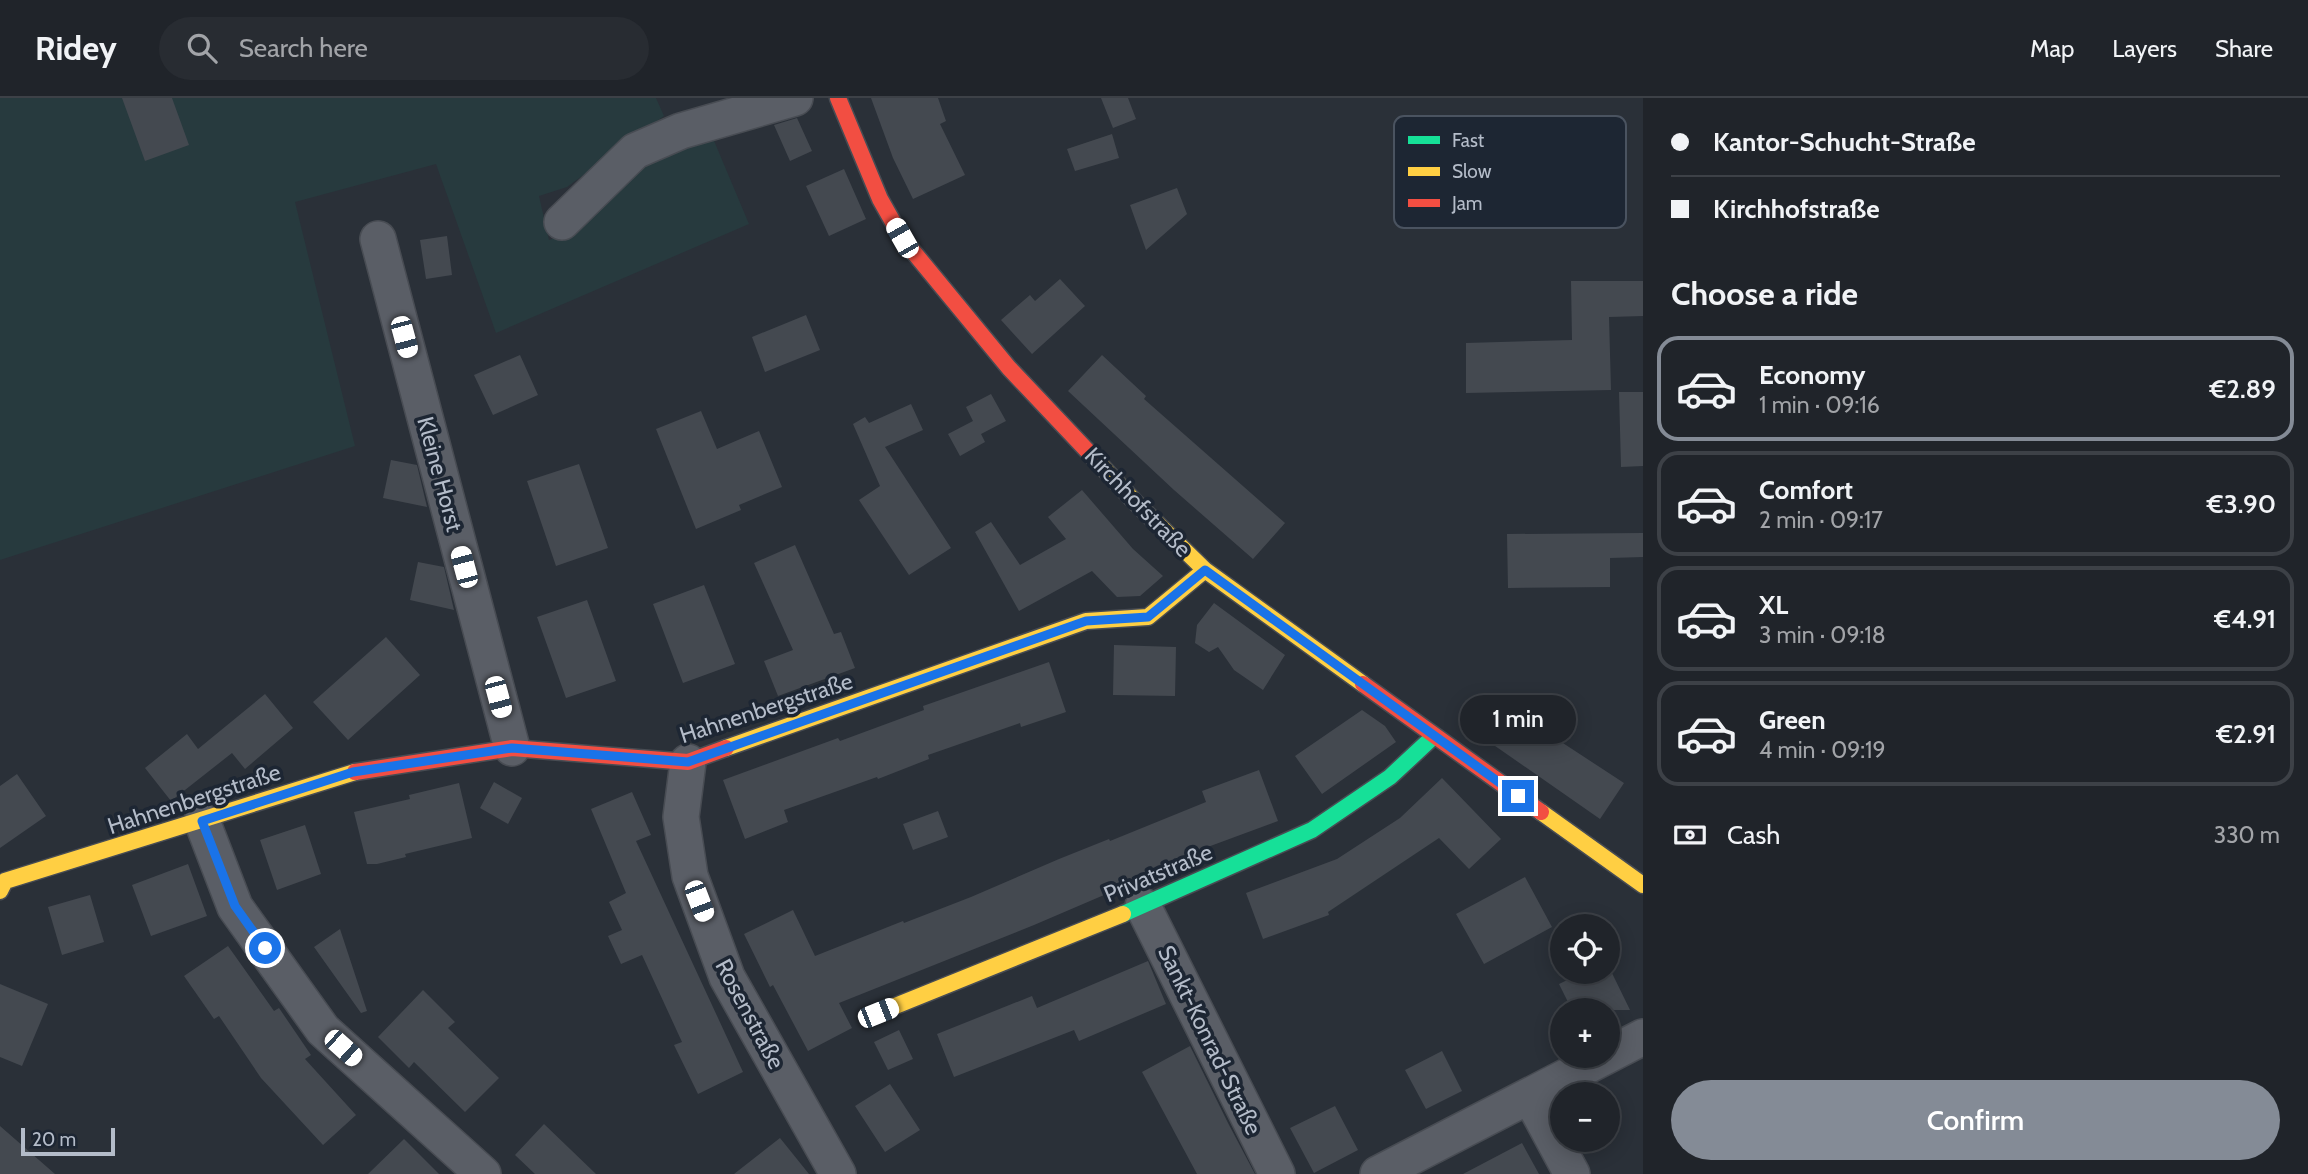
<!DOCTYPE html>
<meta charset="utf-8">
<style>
:root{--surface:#20242a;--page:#282c32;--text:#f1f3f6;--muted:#a2a4a8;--line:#3d4147;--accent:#848b96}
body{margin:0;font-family:Cabin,sans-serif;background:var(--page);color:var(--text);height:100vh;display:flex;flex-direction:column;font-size:26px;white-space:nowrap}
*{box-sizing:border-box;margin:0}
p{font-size:23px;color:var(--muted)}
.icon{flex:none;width:38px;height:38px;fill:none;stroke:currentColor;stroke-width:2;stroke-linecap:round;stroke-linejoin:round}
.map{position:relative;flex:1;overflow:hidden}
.details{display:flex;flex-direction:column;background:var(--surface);width:665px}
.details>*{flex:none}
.top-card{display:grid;align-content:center;height:154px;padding:0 28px;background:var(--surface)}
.buttons{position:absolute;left:1550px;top:816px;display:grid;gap:14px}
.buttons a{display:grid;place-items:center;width:70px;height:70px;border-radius:50%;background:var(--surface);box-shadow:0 4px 18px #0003,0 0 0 2px var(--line);font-size:35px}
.scale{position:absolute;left:21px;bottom:18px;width:94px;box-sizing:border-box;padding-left:7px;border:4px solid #b4bcc9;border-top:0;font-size:19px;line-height:24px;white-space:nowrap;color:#b4bcc9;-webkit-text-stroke:5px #1d2633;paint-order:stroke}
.end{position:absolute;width:32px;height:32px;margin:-16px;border:9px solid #1a73e8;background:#fff;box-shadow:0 0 0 4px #fff}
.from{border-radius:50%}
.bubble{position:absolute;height:49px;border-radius:24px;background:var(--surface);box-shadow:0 4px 18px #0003,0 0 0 2px var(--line);font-size:23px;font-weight:600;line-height:49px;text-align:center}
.car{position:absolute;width:21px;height:42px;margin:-21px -10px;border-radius:9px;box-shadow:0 0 5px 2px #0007;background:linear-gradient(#fff 24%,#345 0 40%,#fff 0 76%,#345 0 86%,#fff 0)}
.top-card b{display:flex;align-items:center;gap:24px;height:66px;font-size:26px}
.top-card b+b{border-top:2px solid var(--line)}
.top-card i{width:18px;height:18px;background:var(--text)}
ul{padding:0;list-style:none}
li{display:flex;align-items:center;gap:21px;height:105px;margin:0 14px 10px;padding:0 14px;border:4px solid var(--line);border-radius:21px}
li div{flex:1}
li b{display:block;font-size:26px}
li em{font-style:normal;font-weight:600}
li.current{border-color:var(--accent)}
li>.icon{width:63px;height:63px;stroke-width:1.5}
h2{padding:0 28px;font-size:32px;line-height:84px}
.pay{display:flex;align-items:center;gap:18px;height:77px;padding:0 28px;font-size:26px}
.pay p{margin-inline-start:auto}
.button{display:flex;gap:14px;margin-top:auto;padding:14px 28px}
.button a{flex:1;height:80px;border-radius:42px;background:var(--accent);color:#fff;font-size:28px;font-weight:600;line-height:80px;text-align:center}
header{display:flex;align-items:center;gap:42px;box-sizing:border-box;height:98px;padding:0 35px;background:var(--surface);border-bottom:2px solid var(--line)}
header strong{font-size:33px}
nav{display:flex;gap:38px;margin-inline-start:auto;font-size:24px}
.search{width:490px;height:63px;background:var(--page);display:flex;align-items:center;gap:18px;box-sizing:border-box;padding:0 24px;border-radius:38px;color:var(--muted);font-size:26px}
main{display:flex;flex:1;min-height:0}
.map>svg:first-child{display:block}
.green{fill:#273a3e}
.building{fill:#444950}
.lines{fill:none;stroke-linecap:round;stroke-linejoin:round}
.street-casing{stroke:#484c53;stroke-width:38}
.fast-casing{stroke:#484c53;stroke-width:19}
.slow-casing{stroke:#484c53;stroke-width:19}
.jam-casing{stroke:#484c53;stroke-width:19}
.street{stroke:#5a5e66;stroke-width:35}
.fast{stroke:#16e098;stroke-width:16}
.slow{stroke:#ffcf43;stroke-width:16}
.jam{stroke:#f24e42;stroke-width:16}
.route{stroke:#1a73e8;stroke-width:9}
.labels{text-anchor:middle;stroke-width:7;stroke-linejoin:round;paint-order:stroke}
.street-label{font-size:23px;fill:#b4bcc9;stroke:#1d2633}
.key{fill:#1d2633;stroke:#4a5360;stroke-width:2}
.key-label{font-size:19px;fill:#b4bcc9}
</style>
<header>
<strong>Ridey</strong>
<div class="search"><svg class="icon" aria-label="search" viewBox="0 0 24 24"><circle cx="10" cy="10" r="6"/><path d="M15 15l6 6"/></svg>Search here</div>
<nav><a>Map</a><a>Layers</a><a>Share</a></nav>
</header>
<main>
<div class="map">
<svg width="1643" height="1076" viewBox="0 0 1643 1076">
<rect width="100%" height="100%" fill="#2a3038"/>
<path class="green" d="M 0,0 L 656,0 L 664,18 L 567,89 L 539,98 L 549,142 L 574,134 L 646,62 L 712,38 L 749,126 L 496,235 L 436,66 L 295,104 L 355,348 L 0,462 Z"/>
<path class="building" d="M 122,0 L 172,0 L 189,47 L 145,63 Z
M 871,0 L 938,0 L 946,23 L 940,26 L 965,77 L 913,101 L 893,60 Z
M 1101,0 L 1128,0 L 1136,21 L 1113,30 Z
M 797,20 L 812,53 L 790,63 L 774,27 Z
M 1112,36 L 1119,60 L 1075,73 L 1067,51 Z
M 844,71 L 866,121 L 829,138 L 806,88 Z
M 1177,90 L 1187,116 L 1146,152 L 1130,107 Z
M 447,138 L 452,177 L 426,181 L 420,142 Z
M 1060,181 L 1085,208 L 1032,256 L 1001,222 L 1030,197 L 1035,203 Z
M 1571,183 L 1643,183 L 1643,218 L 1609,219 L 1611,292 L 1466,295 L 1466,245 L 1572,242 Z
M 806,217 L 820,252 L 765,274 L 752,239 Z
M 520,257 L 538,297 L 493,317 L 474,277 Z
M 1102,257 L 1146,298 L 1144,301 L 1285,425 L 1253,461 L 1174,392 L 1068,293 Z
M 1619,294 L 1643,294 L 1643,368 L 1621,369 Z
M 991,296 L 1006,323 L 981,336 L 985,344 L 960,358 L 948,336 L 973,323 L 966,309 Z
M 911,306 L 923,332 L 885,349 L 951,450 L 909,477 L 859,402 L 880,388 L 853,326 L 865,319 L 869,325 Z
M 701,313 L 717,351 L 759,333 L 782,389 L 739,407 L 741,412 L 696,431 L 656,331 Z
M 391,362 L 417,367 L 427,409 L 383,400 Z
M 579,366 L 608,450 L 556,468 L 527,383 Z
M 1082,392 L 1133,451 L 1163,478 L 1140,498 L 1117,499 L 1092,473 L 1019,513 L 975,434 L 991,424 L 1020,467 L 1066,441 L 1048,419 Z
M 1643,435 L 1643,459 L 1610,460 L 1610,489 L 1508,490 L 1507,436 Z
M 795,447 L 834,536 L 841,534 L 855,570 L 778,598 L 764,563 L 793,552 L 754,465 Z
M 418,464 L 444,469 L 454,512 L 410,502 Z
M 704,487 L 735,566 L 683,585 L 653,506 Z
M 587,502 L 616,583 L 566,600 L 537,519 Z
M 1214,505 L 1285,557 L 1263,592 L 1234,572 L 1218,549 L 1209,554 L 1195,545 L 1197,527 Z
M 386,539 L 420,577 L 348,642 L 313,604 Z
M 1114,547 L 1176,549 L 1175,598 L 1113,597 Z
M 1049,564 L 1066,614 L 1021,629 L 1020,625 L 928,657 L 929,661 L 878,681 L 877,679 L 784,712 L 788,724 L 745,741 L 723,682 L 838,640 L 840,643 L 924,612 L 923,608 Z
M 265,596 L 293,630 L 245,671 L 232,655 L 171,703 L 145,670 L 187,636 L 198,651 Z
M 1502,596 L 1546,628 L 1543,632 L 1624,685 L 1600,721 L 1475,634 Z
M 1362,612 L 1385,628 L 1396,644 L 1322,696 L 1295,658 Z
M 1259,672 L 1278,723 L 1205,750 L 1206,752 L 1124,786 L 1125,788 L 1034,827 L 839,905 L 852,930 L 808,953 L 773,887 L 770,889 L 744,836 L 793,812 L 815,858 L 903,823 L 904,825 L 971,799 L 1059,761 L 1109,741 L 1110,743 L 1206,704 L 1202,693 Z
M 17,676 L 46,718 L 0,750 L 0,688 Z
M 1442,680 L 1501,741 L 1469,771 L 1439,740 L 1328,814 L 1329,817 L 1263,841 L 1246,795 L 1337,761 L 1400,720 Z
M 494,684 L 522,700 L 508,726 L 480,710 Z
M 459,685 L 472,740 L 405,756 L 406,759 L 377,766 L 367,766 L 354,714 L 410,701 L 409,697 Z
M 632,694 L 651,737 L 636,743 L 743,974 L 698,996 L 674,947 L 682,944 L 642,857 L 621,866 L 608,838 L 622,832 L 609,804 L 626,795 L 591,711 Z
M 938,713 L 948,739 L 913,752 L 903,726 Z
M 305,727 L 321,776 L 277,792 L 260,742 Z
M 188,766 L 207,818 L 151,838 L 132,787 Z
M 1525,779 L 1552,829 L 1484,866 L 1456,816 Z
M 90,797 L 104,844 L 62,857 L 48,809 Z
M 340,831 L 367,913 L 361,915 L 314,849 Z
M 228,848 L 274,913 L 279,910 L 311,957 L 305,961 L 356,1017 L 323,1047 L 261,980 L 219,918 L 214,921 L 184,878 Z
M 1148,863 L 1166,906 L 1079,943 L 1074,932 L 954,979 L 937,936 L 1032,898 L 1037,910 Z
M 1586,873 L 1611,873 L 1630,912 L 1572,912 L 1559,886 Z
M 0,886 L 48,906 L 22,968 L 0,959 Z
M 423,892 L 455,924 L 448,930 L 499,980 L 465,1014 L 414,964 L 409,970 L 378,939 Z
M 899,932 L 913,961 L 888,972 L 874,944 Z
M 1190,948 L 1228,1025 L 1255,1076 L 1197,1076 L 1142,974 Z
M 1442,953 L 1462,993 L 1426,1011 L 1405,972 Z
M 890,986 L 920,1032 L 885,1054 L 855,1008 Z
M 1335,1008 L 1358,1052 L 1314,1075 L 1290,1030 Z
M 544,1026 L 596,1076 L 535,1076 L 515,1057 Z
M 0,1028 L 55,1076 L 0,1076 Z
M 780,1040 L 809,1076 L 734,1076 Z
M 404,1041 L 439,1076 L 368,1076 Z
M 1522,1045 L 1539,1076 L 1463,1076 Z"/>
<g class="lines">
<g class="street-casing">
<path id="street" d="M 562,124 L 635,53 L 681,33 L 795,0
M 378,141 L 512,650
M 688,664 L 681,719 L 690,778 L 727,879 L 838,1076
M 202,723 L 235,809 L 323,932 L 483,1076
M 1143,808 L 1277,1076
M 1530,998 L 1572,1076
M 1378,1076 L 1643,939"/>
</g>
<g class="fast-casing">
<path id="fast" d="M 1123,816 L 1312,732 L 1390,679 L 1434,638"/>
</g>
<g class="slow-casing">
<path id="slow" d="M 1096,362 L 1135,404 L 1205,472 L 1363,586
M 726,650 L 1086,523 L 1148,519 L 1205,472
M 1541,714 L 1643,787
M 0,793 L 5,783 L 355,674
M 878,915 L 1123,816"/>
</g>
<g class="jam-casing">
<path id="jam" d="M 838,0 L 880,101 L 902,140 L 1009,270 L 1096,362
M 1363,586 L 1541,714
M 355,674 L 512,650 L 688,664 L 726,650"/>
</g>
<use href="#street" class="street"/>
<use href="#fast" class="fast"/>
<use href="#slow" class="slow"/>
<use href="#jam" class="jam"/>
</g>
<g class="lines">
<path class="route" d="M 265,850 L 235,808 L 202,723 L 353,674 L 512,650 L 688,664 L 1086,523 L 1148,519 L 1205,472 L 1518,698"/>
</g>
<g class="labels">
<g class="street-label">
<text transform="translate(440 376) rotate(75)" y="8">Kleine Horst</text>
<text transform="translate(1138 404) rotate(46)" y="8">Kirchhofstraße</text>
<text transform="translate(766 610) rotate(-18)" y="8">Hahnenbergstraße</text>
<text transform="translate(194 701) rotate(-18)" y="8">Hahnenbergstraße</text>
<text transform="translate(1158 775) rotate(-23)" y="8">Privatstraße</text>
<text transform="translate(750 916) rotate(62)" y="8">Rosenstraße</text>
<text transform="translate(1210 942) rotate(64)" y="8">Sankt-Konrad-Straße</text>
</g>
</g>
<rect x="1394" y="18" width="232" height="112" rx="10" class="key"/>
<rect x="1408" y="38" width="32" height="8" fill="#16e098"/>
<rect x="1408" y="69" width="32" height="9" fill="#ffcf43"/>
<rect x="1408" y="101" width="32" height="8" fill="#f24e42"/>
<g class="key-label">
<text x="1452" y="49">Fast</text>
<text x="1452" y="80">Slow</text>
<text x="1452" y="112">Jam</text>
</g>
</svg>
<div class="buttons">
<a><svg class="icon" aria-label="locate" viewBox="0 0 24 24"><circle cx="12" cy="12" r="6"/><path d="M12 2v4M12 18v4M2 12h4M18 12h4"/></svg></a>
<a>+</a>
<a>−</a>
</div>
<div class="scale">20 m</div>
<i class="end from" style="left:265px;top:850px"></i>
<i class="end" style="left:1518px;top:698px"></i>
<div class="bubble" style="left:1460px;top:597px;width:116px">1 min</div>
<i class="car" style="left:902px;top:140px;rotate:330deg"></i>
<i class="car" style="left:404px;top:239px;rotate:165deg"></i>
<i class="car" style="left:464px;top:469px;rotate:345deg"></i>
<i class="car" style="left:498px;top:599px;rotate:165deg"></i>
<i class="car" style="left:699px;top:803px;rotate:159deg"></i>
<i class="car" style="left:878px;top:915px;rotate:68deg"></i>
<i class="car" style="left:343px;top:950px;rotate:132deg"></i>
</div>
<section class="details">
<div class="top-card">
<b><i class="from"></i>Kantor-Schucht-Straße</b>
<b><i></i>Kirchhofstraße</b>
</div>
<h2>Choose a ride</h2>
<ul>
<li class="current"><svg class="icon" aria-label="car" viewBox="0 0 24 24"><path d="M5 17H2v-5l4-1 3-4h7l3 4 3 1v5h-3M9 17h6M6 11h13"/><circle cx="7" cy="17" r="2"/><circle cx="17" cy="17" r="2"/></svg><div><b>Economy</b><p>1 min · 09:16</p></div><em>€2.89</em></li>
<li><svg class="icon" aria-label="car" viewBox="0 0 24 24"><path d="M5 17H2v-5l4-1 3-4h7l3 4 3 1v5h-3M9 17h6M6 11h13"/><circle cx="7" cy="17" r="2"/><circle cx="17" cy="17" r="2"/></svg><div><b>Comfort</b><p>2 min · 09:17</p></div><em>€3.90</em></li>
<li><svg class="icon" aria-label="car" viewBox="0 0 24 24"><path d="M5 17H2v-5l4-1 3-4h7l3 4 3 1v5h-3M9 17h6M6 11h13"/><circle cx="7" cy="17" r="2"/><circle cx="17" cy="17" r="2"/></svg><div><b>XL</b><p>3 min · 09:18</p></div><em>€4.91</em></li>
<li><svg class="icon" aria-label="car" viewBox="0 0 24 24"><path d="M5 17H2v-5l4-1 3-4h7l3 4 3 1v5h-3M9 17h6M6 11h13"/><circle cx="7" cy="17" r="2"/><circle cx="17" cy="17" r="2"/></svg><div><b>Green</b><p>4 min · 09:19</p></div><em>€2.91</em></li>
</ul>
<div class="pay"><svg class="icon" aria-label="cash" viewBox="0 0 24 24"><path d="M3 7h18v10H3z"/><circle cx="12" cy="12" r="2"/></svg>Cash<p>330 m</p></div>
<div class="button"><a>Confirm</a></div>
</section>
</main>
